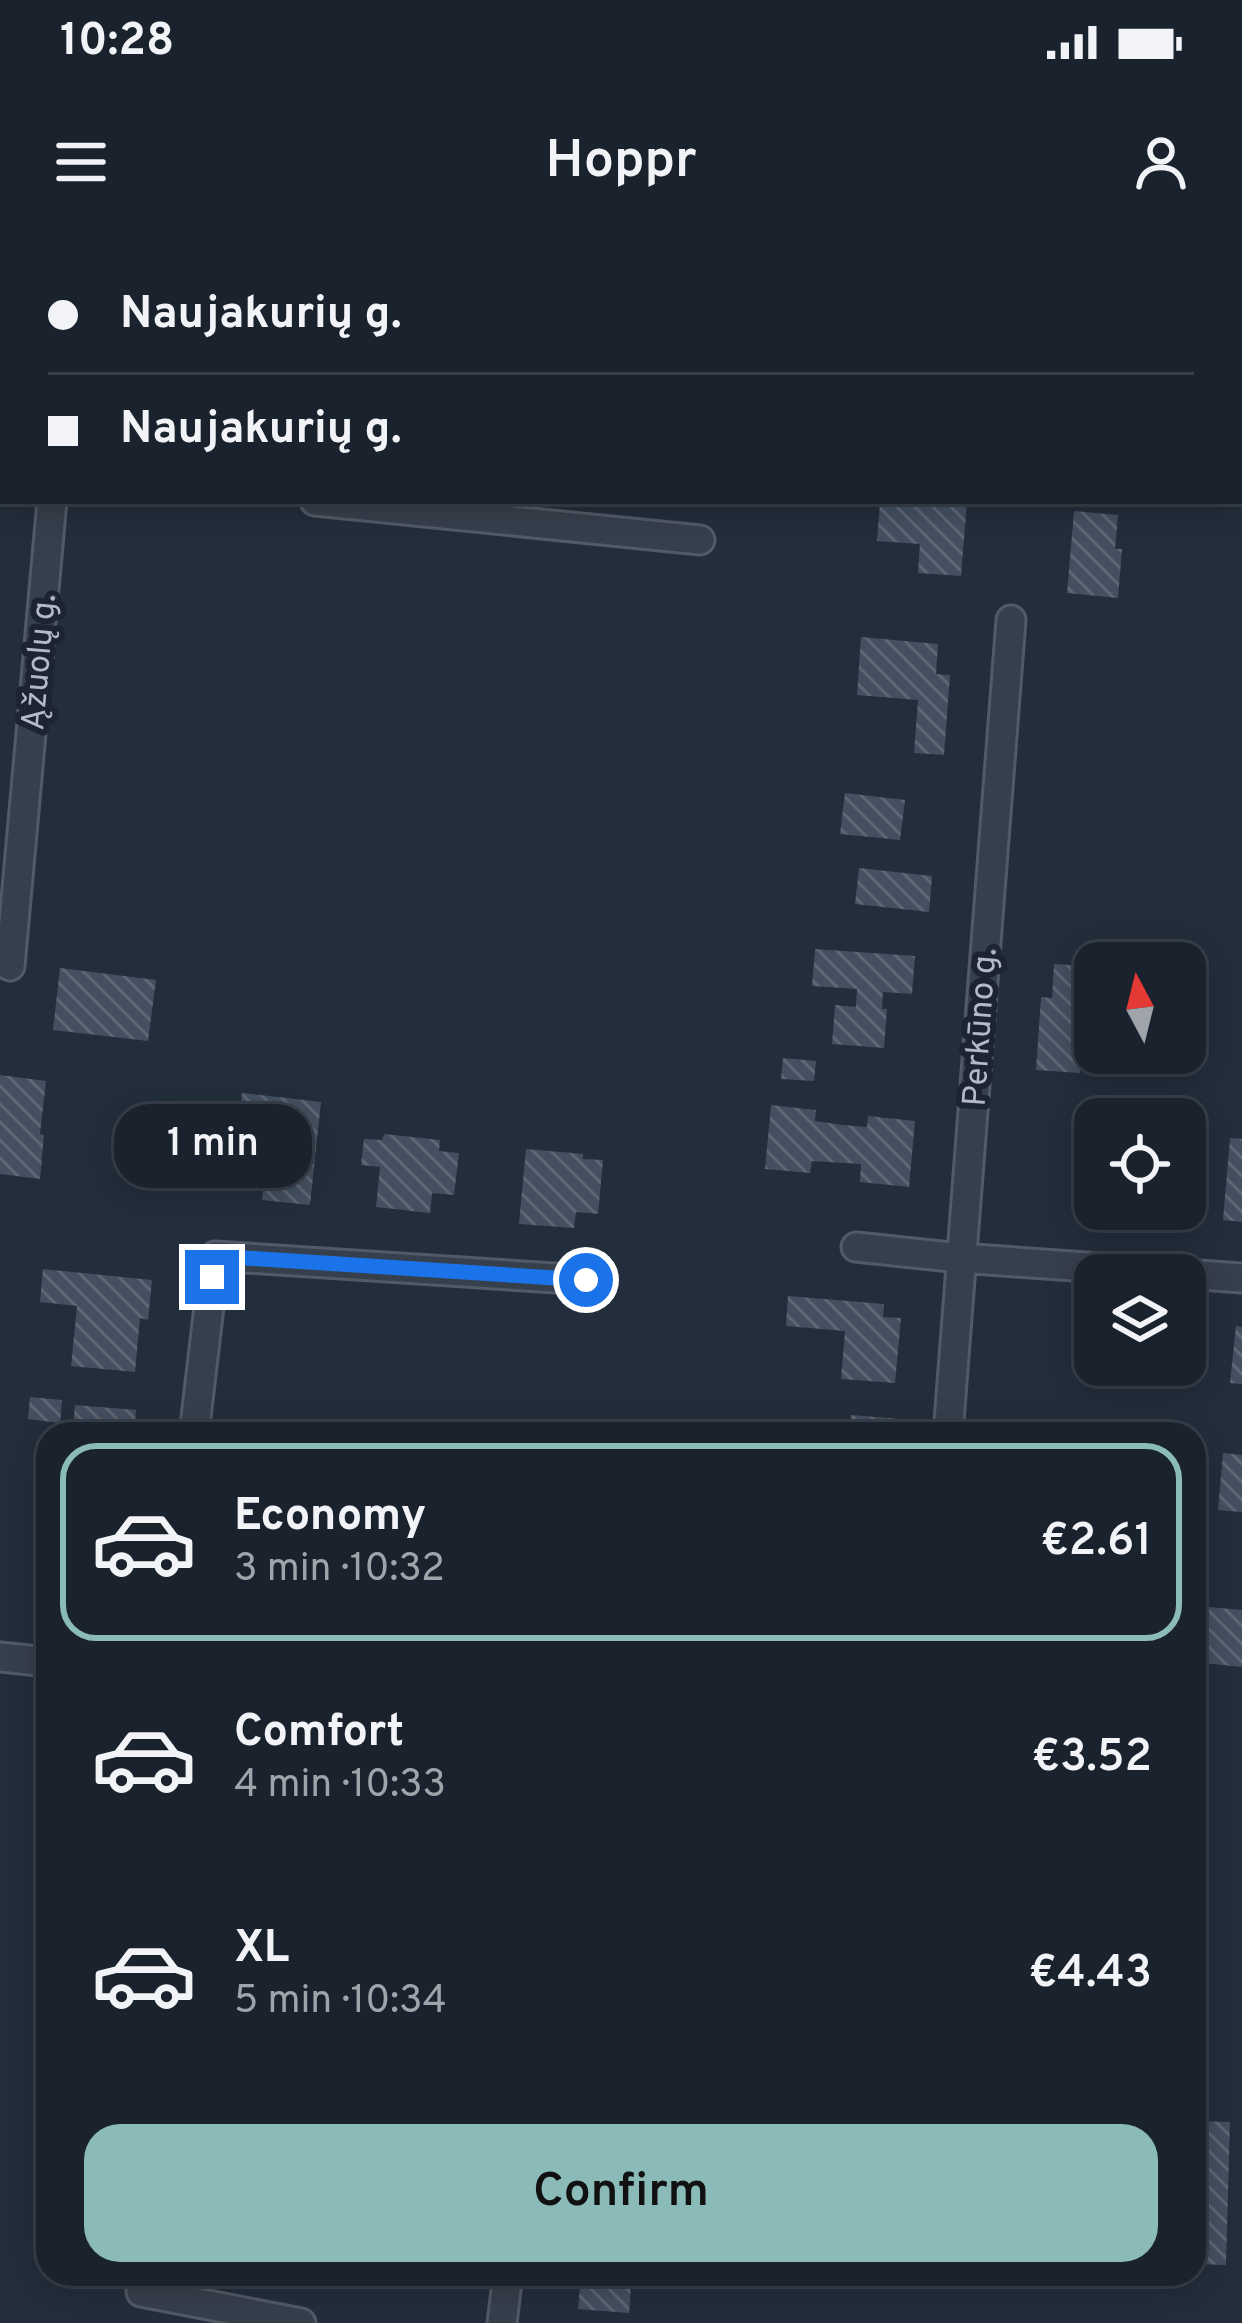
<!DOCTYPE html>
<meta charset="utf-8">
<style>
:root{--surface:#1a222d;--page:#272f39;--text:#f1f3f6;--muted:#9fa4aa;--line:#383f49;--accent:#8bbbb9}
body{margin:0;font-family:Overpass,sans-serif;background:var(--page);color:var(--text);height:100vh;display:flex;flex-direction:column;font-size:45px;white-space:nowrap}
*{box-sizing:border-box;margin:0}
p{font-size:39px;color:var(--muted)}
.icon{flex:none;width:66px;height:66px;fill:none;stroke:currentColor;stroke-width:2;stroke-linecap:round;stroke-linejoin:round}
.map{position:relative;flex:1;overflow:hidden}
.panel{position:absolute;left:36px;top:1182px;width:1170px;height:864px;display:flex;flex-direction:column;background:var(--surface);border-radius:36px;box-shadow:0 6px 30px #0003,0 0 0 3px var(--line)}
.panel>*{flex:none}
.hud{position:absolute;left:0px;top:0px;width:1242px;height:264px;box-shadow:0 6px 30px #0003,0 0 0 3px var(--line);display:grid;align-content:center;height:264px;padding:0 48px;background:var(--surface)}
.needle{width:78px;rotate:353deg}
.tools{position:absolute;left:1074px;top:702px;display:grid;gap:24px}
.tools a{display:grid;place-items:center;width:132px;height:132px;border-radius:24px;background:var(--surface);box-shadow:0 6px 30px #0003,0 0 0 3px var(--line);font-size:60px}
.end{position:absolute;width:54px;height:54px;margin:-27px;border:15px solid #1a73e8;background:#fff;box-shadow:0 0 0 6px #fff}
.from{border-radius:50%}
.bubble{position:absolute;height:84px;border-radius:36px;background:var(--surface);box-shadow:0 6px 30px #0003,0 0 0 3px var(--line);font-size:39px;font-weight:600;line-height:84px;text-align:center}
.hud b{display:flex;align-items:center;gap:42px;height:114px;font-size:45px}
.hud b+b{border-top:3px solid var(--line)}
.hud i{width:30px;height:30px;background:var(--text)}
ul{padding:21px 0 0;list-style:none}
li{display:flex;align-items:center;gap:36px;height:198px;margin:0 24px 18px;padding:0 24px;border:6px solid transparent;border-radius:36px}
li div{flex:1}
li b{display:block;font-size:45px}
li em{font-style:normal;font-weight:600}
li.active{border-color:var(--accent)}
li>.icon{width:108px;height:108px;stroke-width:1.5}
.button{display:flex;gap:24px;margin-top:auto;padding:24px 48px}
.button a{flex:1;height:138px;border-radius:36px;background:var(--accent);color:#111;font-size:48px;font-weight:600;line-height:138px;text-align:center}
.status{display:flex;justify-content:space-between;align-items:center;height:84px;padding:0 60px;background:var(--surface);direction:ltr}
.status svg{height:33px;fill:currentColor}
header{display:flex;justify-content:space-between;align-items:center;height:156px;padding:0 48px;background:var(--surface);font-size:54px;font-weight:600}
.map>svg:first-child{display:block}
.building{fill:url(#building-back-hatch)}
.lines{fill:none;stroke-linecap:round;stroke-linejoin:round}
.street-casing{stroke:#525a67;stroke-width:33}
.street{stroke:#363f4c;stroke-width:27}
.route{stroke:#1a73e8;stroke-width:15}
.labels{text-anchor:middle;stroke-width:12;stroke-linejoin:round;paint-order:stroke}
.street-label{font-size:33px;fill:#b2bac8;stroke:#1c2431}
</style>
<div class="status"><b>10:28</b><svg viewBox="0 0 49 12"><path d="M0 12V9h3v3zM5 12V6h3v6zM10 12V3h3v9zM15 12V0h3v12zM26 1h20v11H26zM47 4h2v5h-2z"/></svg></div>
<header><svg class="icon" aria-label="menu" viewBox="0 0 24 24"><path d="M4 6h16M4 12h16M4 18h16"/></svg>Hoppr<svg class="icon" aria-label="person" viewBox="0 0 24 24"><circle cx="12" cy="8" r="4"/><path d="M4 21q1-7 8-7t8 7"/></svg></header>
<div class="map">
<svg width="1242" height="2083" viewBox="0 0 1242 2083">
<defs>
<pattern id="building-back-hatch" width="6" height="6" patternUnits="userSpaceOnUse" patternTransform="scale(3)"><rect width="6" height="6" fill="#445060"/><path d="M-1 5l2 2M0 0l6 6M5-1l2 2" fill="none" stroke="#5d6775"/></pattern>
</defs>
<rect width="100%" height="100%" fill="#232e3c"/>
<path class="building" d="M 880,261 L 967,261 L 961,336 L 918,333 L 920,304 L 877,301 Z
M 1074,271 L 1118,275 L 1115,309 L 1122,309 L 1118,358 L 1067,353 Z
M 861,397 L 938,404 L 936,434 L 950,435 L 944,515 L 914,513 L 918,460 L 857,455 Z
M 845,553 L 905,560 L 900,600 L 840,594 Z
M 859,628 L 932,636 L 929,672 L 855,664 Z
M 815,709 L 915,716 L 912,754 L 883,752 L 882,769 L 887,769 L 884,808 L 832,804 L 835,765 L 856,767 L 857,749 L 812,746 Z
M 1054,724 L 1087,726 L 1080,833 L 1036,830 L 1041,757 L 1052,758 Z
M 60,728 L 156,740 L 148,801 L 53,790 Z
M 1185,789 L 1208,791 L 1206,820 L 1181,818 L 1182,813 L 1185,813 Z
M 783,818 L 816,821 L 814,841 L 781,839 Z
M 0,835 L 46,841 L 40,894 L 44,895 L 40,939 L 0,934 Z
M 242,853 L 321,862 L 310,965 L 262,960 L 268,908 L 236,904 Z
M 771,865 L 816,870 L 815,881 L 843,885 L 867,887 L 868,876 L 915,881 L 909,947 L 860,942 L 861,924 L 812,921 L 810,933 L 765,929 Z
M 384,894 L 440,900 L 439,911 L 459,913 L 454,955 L 432,953 L 430,973 L 376,967 L 380,927 L 361,925 L 364,899 L 382,900 Z
M 1230,898 L 1242,899 L 1242,982 L 1223,980 Z
M 526,909 L 583,914 L 583,919 L 603,920 L 598,974 L 576,972 L 574,988 L 519,984 Z
M 43,1029 L 152,1040 L 148,1080 L 140,1078 L 135,1132 L 71,1126 L 77,1066 L 40,1062 Z
M 788,1056 L 884,1064 L 883,1077 L 901,1078 L 895,1143 L 841,1139 L 845,1091 L 786,1086 Z
M 1236,1086 L 1242,1087 L 1242,1144 L 1230,1143 Z
M 1088,1091 L 1095,1092 L 1095,1125 L 1177,1125 L 1176,1145 L 1142,1142 L 1141,1149 L 1085,1144 Z
M 30,1157 L 62,1160 L 60,1183 L 28,1179 Z
M 75,1165 L 136,1170 L 134,1194 L 86,1194 L 86,1190 L 73,1189 Z
M 851,1175 L 901,1179 L 900,1194 L 850,1194 Z
M 1223,1213 L 1242,1215 L 1242,1272 L 1218,1270 Z
M 1209,1367 L 1242,1370 L 1242,1427 L 1204,1423 Z
M 1194,1881 L 1230,1882 L 1226,2025 L 1194,2024 Z
M 581,2034 L 632,2034 L 629,2073 L 578,2069 Z"/>
<g class="lines">
<g class="street-casing">
<path id="street" d="M 973,3 L 973,0
M 1223,3 L 1224,0
M 1239,105 L 1242,105
M 0,106 L 3,107
M 315,261 L 700,300
M 10,726 L 52,261
M 856,1007 L 960,1018 L 1242,1038
M 194,1194 L 215,1016 L 586,1040
M 948,1194 L 1011,380
M 0,1417 L 48,1422
M 142,2034 L 141,2052 L 301,2083
M 502,2083 L 508,2034"/>
</g>
<use href="#street" class="street"/>
</g>
<g class="lines">
<path class="route" d="M 212,1037 L 215,1016 L 586,1040"/>
</g>
<g class="labels">
<g class="street-label">
<text transform="translate(37 422) rotate(-85)" y="12">Ąžuolų g.</text>
<text transform="translate(978 787) rotate(-86)" y="12">Perkūno g.</text>
</g>
</g>
</svg>
<div class="tools">
<a><svg class="needle" viewBox="-14 -14 28 28"><path d="M0-13l5 13h-10z" fill="#e53935"/><path d="M0 13l5-13h-10z" fill="#9fa4aa"/></svg></a>
<a><svg class="icon" aria-label="locate" viewBox="0 0 24 24"><circle cx="12" cy="12" r="6"/><path d="M12 2v4M12 18v4M2 12h4M18 12h4"/></svg></a>
<a><svg class="icon" aria-label="layers" viewBox="0 0 24 24"><path d="M12 4l9 5-9 5-9-5zM3 14l9 5 9-5"/></svg></a>
</div>
<i class="end from" style="left:586px;top:1040px"></i>
<i class="end" style="left:212px;top:1037px"></i>
<div class="bubble" style="left:114px;top:864px;width:198px">1 min</div>
<div class="hud">
<b><i class="from"></i>Naujakurių g.</b>
<b><i></i>Naujakurių g.</b>
</div>
<section class="panel">
<ul>
<li class="active"><svg class="icon" aria-label="car" viewBox="0 0 24 24"><path d="M5 17H2v-5l4-1 3-4h7l3 4 3 1v5h-3M9 17h6M6 11h13"/><circle cx="7" cy="17" r="2"/><circle cx="17" cy="17" r="2"/></svg><div><b>Economy</b><p>3 min · 10:32</p></div><em>€2.61</em></li>
<li><svg class="icon" aria-label="car" viewBox="0 0 24 24"><path d="M5 17H2v-5l4-1 3-4h7l3 4 3 1v5h-3M9 17h6M6 11h13"/><circle cx="7" cy="17" r="2"/><circle cx="17" cy="17" r="2"/></svg><div><b>Comfort</b><p>4 min · 10:33</p></div><em>€3.52</em></li>
<li><svg class="icon" aria-label="car" viewBox="0 0 24 24"><path d="M5 17H2v-5l4-1 3-4h7l3 4 3 1v5h-3M9 17h6M6 11h13"/><circle cx="7" cy="17" r="2"/><circle cx="17" cy="17" r="2"/></svg><div><b>XL</b><p>5 min · 10:34</p></div><em>€4.43</em></li>
</ul>
<div class="button"><a>Confirm</a></div>
</section>
</div>
